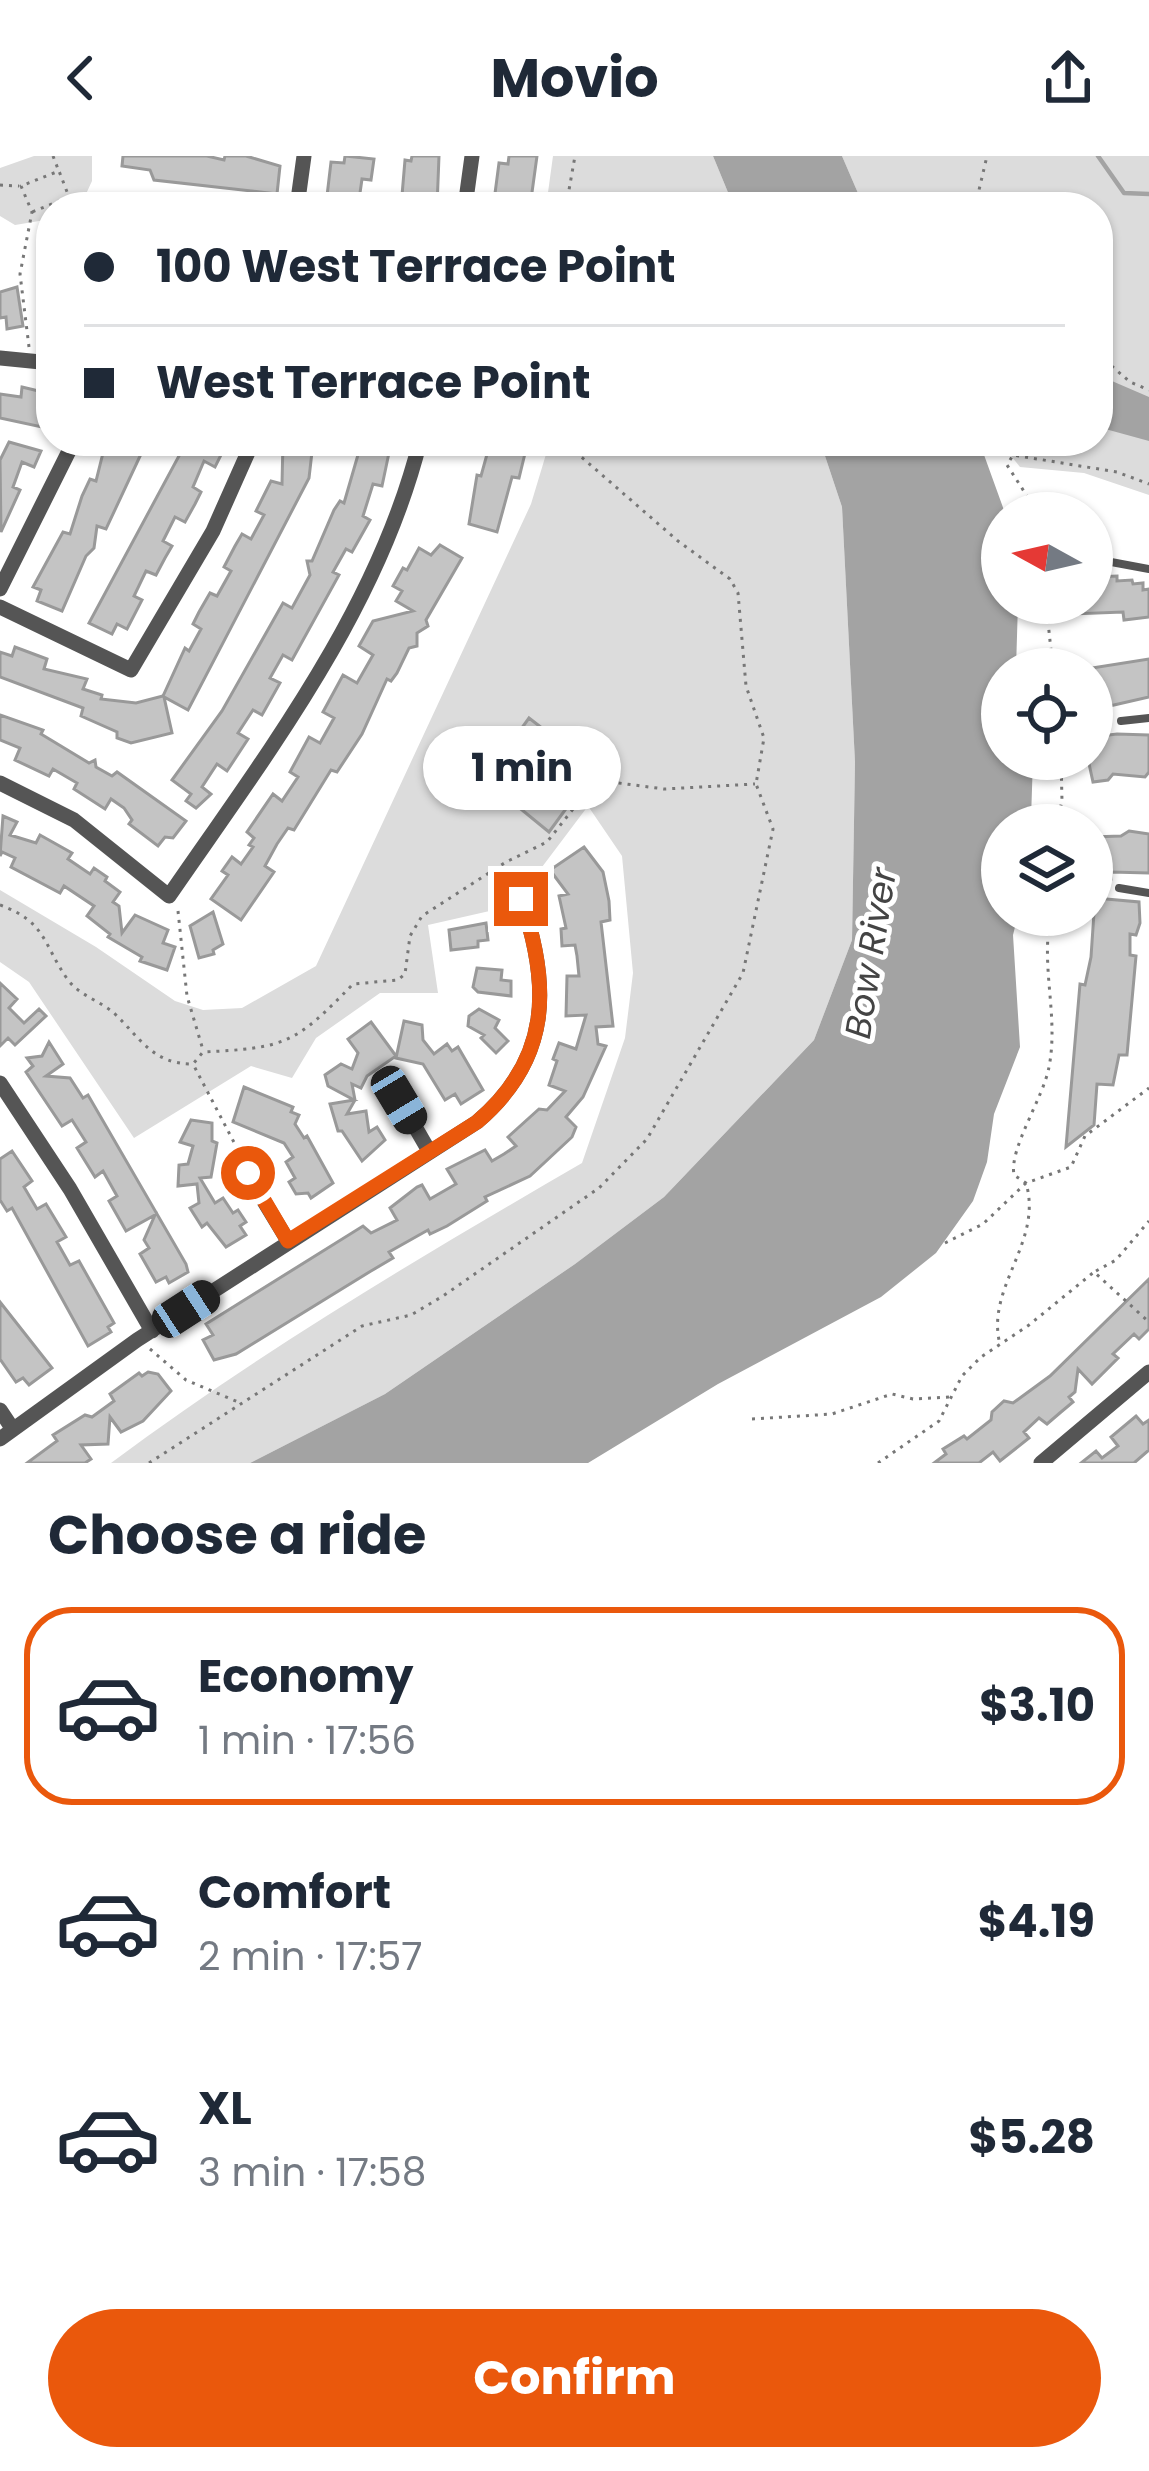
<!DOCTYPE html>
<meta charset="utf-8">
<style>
:root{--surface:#fff;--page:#f6f6f7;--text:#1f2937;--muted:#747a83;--line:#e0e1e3;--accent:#ea580c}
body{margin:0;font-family:Poppins,sans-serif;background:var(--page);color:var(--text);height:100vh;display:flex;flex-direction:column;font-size:45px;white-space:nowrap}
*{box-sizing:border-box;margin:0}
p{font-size:39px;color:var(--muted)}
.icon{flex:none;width:66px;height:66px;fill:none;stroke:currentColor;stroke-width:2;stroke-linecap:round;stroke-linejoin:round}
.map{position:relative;height:1307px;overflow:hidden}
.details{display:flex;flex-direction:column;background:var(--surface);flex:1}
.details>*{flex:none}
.banner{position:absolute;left:36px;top:36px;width:1077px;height:264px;border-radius:48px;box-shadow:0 3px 9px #0004;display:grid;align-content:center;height:264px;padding:0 48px;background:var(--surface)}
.needle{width:78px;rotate:278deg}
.fabs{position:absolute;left:981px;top:336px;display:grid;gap:24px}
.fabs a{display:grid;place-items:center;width:132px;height:132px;border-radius:50%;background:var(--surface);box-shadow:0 3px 9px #0004;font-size:60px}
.end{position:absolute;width:54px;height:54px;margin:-27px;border:15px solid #ea580c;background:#fff;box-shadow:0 0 0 6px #fff}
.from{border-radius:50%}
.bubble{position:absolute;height:84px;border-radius:42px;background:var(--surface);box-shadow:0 3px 9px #0004;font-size:39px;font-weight:700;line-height:84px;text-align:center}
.car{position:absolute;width:36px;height:72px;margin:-36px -18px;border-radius:15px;box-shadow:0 0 9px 3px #0007;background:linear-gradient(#222 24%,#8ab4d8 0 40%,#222 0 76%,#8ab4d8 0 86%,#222 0)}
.banner b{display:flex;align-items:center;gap:42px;height:114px;font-size:45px}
.banner b+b{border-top:3px solid var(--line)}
.banner i{width:30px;height:30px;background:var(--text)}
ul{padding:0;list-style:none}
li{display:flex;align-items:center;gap:36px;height:198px;margin:0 24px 18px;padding:0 24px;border:6px solid transparent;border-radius:48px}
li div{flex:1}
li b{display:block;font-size:45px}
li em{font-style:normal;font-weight:700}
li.selected{border-color:var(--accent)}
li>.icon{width:108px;height:108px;stroke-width:1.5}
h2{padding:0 48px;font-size:54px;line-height:144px}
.cta{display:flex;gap:24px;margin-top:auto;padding:24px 48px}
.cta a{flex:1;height:138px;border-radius:72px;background:var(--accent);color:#fff;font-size:48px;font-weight:700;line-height:138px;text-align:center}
header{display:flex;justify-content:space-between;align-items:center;height:156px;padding:0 48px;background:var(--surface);font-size:54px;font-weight:700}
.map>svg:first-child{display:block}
.green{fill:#dcdcdc}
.water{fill:#a3a3a3}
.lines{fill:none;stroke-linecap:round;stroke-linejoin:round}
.stream{stroke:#a3a3a3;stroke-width:4.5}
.building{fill:#c4c4c4;stroke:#999;stroke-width:3}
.path{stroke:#777;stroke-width:3;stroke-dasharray:3 6;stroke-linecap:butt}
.service{stroke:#555;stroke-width:8}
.minor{stroke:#555;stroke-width:15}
.route{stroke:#ea580c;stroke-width:15}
.labels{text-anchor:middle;stroke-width:10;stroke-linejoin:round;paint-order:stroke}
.water-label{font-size:36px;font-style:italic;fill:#444;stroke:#fff}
</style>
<header><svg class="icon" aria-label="back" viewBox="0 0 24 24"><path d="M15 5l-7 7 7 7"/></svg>Movio<svg class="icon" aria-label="share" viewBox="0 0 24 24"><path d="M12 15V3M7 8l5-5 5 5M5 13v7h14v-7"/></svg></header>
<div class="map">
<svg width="1149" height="1307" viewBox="0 0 1149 1307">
<rect width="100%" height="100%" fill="#fff"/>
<path class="green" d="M 34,0 L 92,0 L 92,25 L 80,51 L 51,51 L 51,63 L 15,69 L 0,60 L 0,12 Z
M 553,0 L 713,0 L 734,51 L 546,51 Z
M 842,0 L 1149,0 L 1149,339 L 1084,317 L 1020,311 L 999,285 L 1098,285 L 1098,51 L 864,51 Z
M 550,285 L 820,285 L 842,351 L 855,606 L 852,784 L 814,884 L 664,1041 L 575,1108 L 385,1238 L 250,1307 L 111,1307 C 261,1195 420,1101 582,1007 L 625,882 L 633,817 L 622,700 L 588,650 L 533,723 L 517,721 L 499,733 L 494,754 L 428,769 L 438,837 L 380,837 L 316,882 L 292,922 L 251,910 L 134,982 L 29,826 L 0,806 L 0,734 L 96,791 L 175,845 L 203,854 L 242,852 L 316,810 L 531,348 Z"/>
<path class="water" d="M 713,0 L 842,0 L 864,51 L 734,51 Z
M 1098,219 L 1149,241 L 1149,285 L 1098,271 Z
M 820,285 L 979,285 L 1005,357 L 1002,447 L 1018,447 L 1016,513 L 1002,513 L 1002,603 L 1033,603 L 1031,663 L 1031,669 L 1002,669 L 1002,759 L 1018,759 L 1013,779 L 1020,891 L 994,958 L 987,1006 L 973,1045 L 936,1097 L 881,1141 L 718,1228 L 588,1307 L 250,1307 L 385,1238 L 575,1108 L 664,1041 L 814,884 L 852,784 L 855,606 L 842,351 Z"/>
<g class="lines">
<path class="stream" d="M 1098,0 L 1124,37 L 1149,38"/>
</g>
<path class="building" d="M 123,0 L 207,0 L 224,4 L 225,0 L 246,0 L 280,10 L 277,38 L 154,24 L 150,14 L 122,10 Z
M 345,0 L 374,3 L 371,24 L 362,23 L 358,51 L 338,51 L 339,42 L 327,40 L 331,6 L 344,7 Z
M 412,0 L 439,0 L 437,51 L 401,51 L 405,4 L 411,5 Z
M 509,0 L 537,0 L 530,51 L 500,51 L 501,46 L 494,45 L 499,7 L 508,8 Z
M 17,131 L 23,170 L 7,173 L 6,161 L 0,162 L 0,136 Z
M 22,231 L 51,238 L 51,273 L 0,262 L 0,238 L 21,241 Z
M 106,285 L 142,285 L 141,298 L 106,373 L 97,370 L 94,392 L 86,400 L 62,455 L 37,445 L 41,434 L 33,431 L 63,376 L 70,378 L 82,340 L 90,323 L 96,325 Z
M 187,285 L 207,285 L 205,291 L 221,299 L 215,311 L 204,305 L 193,331 L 201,336 L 195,348 L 185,366 L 175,361 L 163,385 L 172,390 L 165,402 L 156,419 L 146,415 L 134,440 L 142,444 L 127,473 L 117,468 L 112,478 L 89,467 Z
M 283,285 L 300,285 L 299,294 L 312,296 L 309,322 L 188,554 L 164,541 L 172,577 L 131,587 L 117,582 L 117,576 L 81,560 L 83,552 L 0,521 L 0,496 L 12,500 L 15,491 L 47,503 L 44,513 L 87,523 L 83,533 L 102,539 L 101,543 L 136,547 L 163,540 L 185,492 L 189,495 L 201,473 L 193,468 L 199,456 L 210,437 L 217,440 L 231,415 L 224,411 L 235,390 L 242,378 L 251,383 L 264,359 L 256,355 L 271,325 L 282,328 Z
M 362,285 L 384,285 L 383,291 L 390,292 L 382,330 L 373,328 L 363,360 L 370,364 L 352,396 L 346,393 L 333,416 L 339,419 L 292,504 L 283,499 L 270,522 L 280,527 L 262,559 L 253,554 L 238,577 L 248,583 L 227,615 L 217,608 L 202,631 L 211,638 L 196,652 L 186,645 L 191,638 L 172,624 L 222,555 L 283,447 L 292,452 L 310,419 L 307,405 L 312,405 L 334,354 L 340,345 L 344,347 Z
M 503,285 L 528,285 L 519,322 L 512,321 L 497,376 L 469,368 L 477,319 L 481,320 L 489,291 L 501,294 Z
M 9,286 L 41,295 L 34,311 L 22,306 L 13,331 L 20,334 L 1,376 L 0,304 Z
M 440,389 L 462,402 L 426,464 L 428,470 L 417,477 L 417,490 L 409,492 L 397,517 L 391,525 L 387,523 L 362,578 L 337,616 L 331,614 L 294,674 L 288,672 L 277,688 L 265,710 L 274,716 L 241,764 L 211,743 L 228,719 L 222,715 L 232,701 L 241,708 L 253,691 L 249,689 L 254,682 L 247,676 L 273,638 L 282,645 L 298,621 L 290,616 L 309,581 L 320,587 L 334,562 L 323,556 L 343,519 L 357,527 L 373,499 L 359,490 L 373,465 L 413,455 L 396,445 L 402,435 L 393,430 L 403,412 L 407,414 L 419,392 L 431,399 Z
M 1117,420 L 1117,425 L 1132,424 L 1133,428 L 1143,427 L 1143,434 L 1149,433 L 1149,461 L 1124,464 L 1123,456 L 1072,458 L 1070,447 L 1092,447 L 1092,421 Z
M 1149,503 L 1149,541 L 1092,554 L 1092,512 Z
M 0,559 L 43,574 L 41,578 L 89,607 L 95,604 L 96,611 L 112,620 L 117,616 L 186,665 L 173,682 L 165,681 L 158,690 L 129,668 L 132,664 L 124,652 L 111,643 L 105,653 L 74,633 L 77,627 L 53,613 L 49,620 L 15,604 L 20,592 L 0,584 Z
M 529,562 L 595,613 L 549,676 L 500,636 L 519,611 L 503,598 Z
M 1117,578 L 1149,579 L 1149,616 L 1145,621 L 1113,618 L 1108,624 L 1093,626 L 1088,603 L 1092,603 L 1092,581 Z
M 3,660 L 17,666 L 10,679 L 36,687 L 40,679 L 72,697 L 68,703 L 90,718 L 94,712 L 107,721 L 105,725 L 120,736 L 113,746 L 119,750 L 122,777 L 135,759 L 168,774 L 163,787 L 175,791 L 167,814 L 140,805 L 142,801 L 108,781 L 110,778 L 87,760 L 94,750 L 64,730 L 60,737 L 11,711 L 15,702 L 2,696 L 0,700 Z
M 1129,675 L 1149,678 L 1149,717 L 1111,716 L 1111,723 L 1092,722 L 1092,681 L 1121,680 Z
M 584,691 L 603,716 L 609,745 L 610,764 L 601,766 L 613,870 L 596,871 L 598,888 L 606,890 L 583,941 L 566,961 L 576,971 L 572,981 L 530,1020 L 485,1041 L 487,1045 L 447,1070 L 430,1078 L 428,1074 L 389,1096 L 393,1102 L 371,1115 L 236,1198 L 214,1204 L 203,1184 L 213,1179 L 206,1168 L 363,1070 L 371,1077 L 397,1064 L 390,1052 L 417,1031 L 422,1029 L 430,1043 L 456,1028 L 447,1013 L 485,994 L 492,1005 L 504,998 L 516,990 L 508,981 L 539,953 L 547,954 L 565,935 L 549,929 L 557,905 L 553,903 L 559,887 L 576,893 L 586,859 L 566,860 L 567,820 L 579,820 L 577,800 L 575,789 L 562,790 L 561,773 L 566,772 L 559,740 L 568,738 L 550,714 Z
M 1095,742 L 1139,746 L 1140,767 L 1136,779 L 1130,778 L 1130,799 L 1136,800 L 1127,899 L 1119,899 L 1113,929 L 1097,928 L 1094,969 L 1066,991 L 1080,828 L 1085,829 L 1091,801 Z
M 213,756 L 223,788 L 213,794 L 214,798 L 199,802 L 190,770 Z
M 486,767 L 488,784 L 478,785 L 478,791 L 451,794 L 449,774 Z
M 477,812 L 502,814 L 501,824 L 511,825 L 511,840 L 478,836 L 473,831 Z
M 0,827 L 17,843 L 9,852 L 24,867 L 39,853 L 46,860 L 15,889 L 8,882 L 0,890 Z
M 479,853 L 499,864 L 495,872 L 508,885 L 496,897 L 481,882 L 484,879 L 468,870 L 469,860 Z
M 404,865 L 422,869 L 423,884 L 434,898 L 447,888 L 452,895 L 458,891 L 483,934 L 461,948 L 455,938 L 445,944 L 423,908 L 396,902 Z
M 371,866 L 396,900 L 367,920 L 361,932 L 352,928 L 355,944 L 347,958 L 366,955 L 369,976 L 377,971 L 385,984 L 362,1005 L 342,975 L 338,975 L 330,948 L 354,944 L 328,930 L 325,919 L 341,908 L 352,913 L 358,897 L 348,883 Z
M 49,886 L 63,908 L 46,920 L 70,922 L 83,942 L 88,939 L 186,1108 L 188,1116 L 169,1127 L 166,1121 L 156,1126 L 140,1098 L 149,1092 L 144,1084 L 155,1059 L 126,1075 L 109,1045 L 117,1040 L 103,1015 L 95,1021 L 77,992 L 86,986 L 72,964 L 62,970 L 26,916 L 33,910 L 27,902 L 42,900 Z
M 244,931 L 293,951 L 291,956 L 299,959 L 295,968 L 304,982 L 307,980 L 333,1027 L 311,1042 L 308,1037 L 296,1038 L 289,1026 L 295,1022 L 286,1006 L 293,1001 L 284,987 L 233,966 Z
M 191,964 L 212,967 L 212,985 L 217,987 L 211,1021 L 200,1022 L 215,1047 L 223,1042 L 233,1057 L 238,1054 L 246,1066 L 240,1070 L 246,1079 L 226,1091 L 207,1067 L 202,1071 L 190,1052 L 199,1047 L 197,1028 L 178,1030 L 179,1009 L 188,1008 L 193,990 L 180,986 Z
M 12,995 L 32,1025 L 24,1031 L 37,1053 L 46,1048 L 66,1081 L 57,1086 L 70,1109 L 79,1105 L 114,1167 L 108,1171 L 111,1176 L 88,1190 L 12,1052 L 7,1055 L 0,1044 L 0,1003 Z
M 1149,1123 L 1149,1173 L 1139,1183 L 1134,1178 L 1113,1198 L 1118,1202 L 1092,1228 L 1078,1213 L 1075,1236 L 1069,1241 L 1073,1246 L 1061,1256 L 1047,1268 L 1039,1262 L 1024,1276 L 1029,1282 L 1000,1305 L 993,1296 L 979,1307 L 934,1307 L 946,1298 L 943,1293 L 964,1280 L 967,1283 L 991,1264 L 992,1256 L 1004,1245 L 1013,1247 L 1050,1220 Z
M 0,1146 L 52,1212 L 29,1229 L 23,1222 L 16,1226 L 0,1203 Z
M 148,1216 L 158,1218 L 171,1235 L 143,1265 L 121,1276 L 110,1261 L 108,1288 L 81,1289 L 91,1303 L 85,1307 L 27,1307 L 57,1285 L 53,1279 L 85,1259 L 92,1261 L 114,1245 L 110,1238 L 139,1217 L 142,1220 Z
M 1136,1260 L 1143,1268 L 1149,1264 L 1149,1294 L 1134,1307 L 1081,1307 L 1096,1295 L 1102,1302 L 1118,1290 L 1111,1281 Z"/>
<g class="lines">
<path class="path" d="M 53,0 L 58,13
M 0,29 L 19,30
M 71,41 L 89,44
M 566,51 L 575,0
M 975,51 L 987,0
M 29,191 L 20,118 L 32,56 L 21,30 L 59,15 L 69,41 L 32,56
M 1098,198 L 1130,226 L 1149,234
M 1038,357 L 1007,309 L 1013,299 L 1117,316 L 1149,328
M 1046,447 L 1053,513
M 1056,669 L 1062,645 L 1061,603
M 0,749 C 47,766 43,789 68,824 C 80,840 101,845 115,858 C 140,882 153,908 192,908
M 178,755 L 187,840 L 203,894
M 1051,759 C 1040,810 1059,860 1049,911 C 1043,943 1009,992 1014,1019 L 1026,1027 L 1071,1011 L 1085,980 L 1149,932
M 238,994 L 193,908 L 203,896 C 286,892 295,888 353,828 L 398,824 L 405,818 L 410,780 L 422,760 L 506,706 L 547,686 L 596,624 L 664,633 L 755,628
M 945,1087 L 983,1068 L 1026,1027 C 1043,1085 988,1129 999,1184
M 1096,1115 L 1116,1104 L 1149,1065
M 150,1193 L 186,1224 L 238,1246
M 752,1263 L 832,1258 L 892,1238 L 913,1243 L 949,1241
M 149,1307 L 362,1170 L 411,1159 L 443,1140 L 599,1032 L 647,983 L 743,817 L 773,673 L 756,628 L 764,582 L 746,530 L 738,437 L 730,423 L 678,385 L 563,285
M 878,1307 L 939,1265 L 962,1220 L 981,1201 L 1029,1169 L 1094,1116 L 1149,1166"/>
<path class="service" d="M 1095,403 L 1149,413
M 1121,565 L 1149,562
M 1119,732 L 1149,737"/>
<path class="minor" d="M 110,48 L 132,51
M 297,51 L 304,0
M 465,51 L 472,0
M 0,202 L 51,207
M 0,433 L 74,285
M 0,451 L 131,514 L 213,375 L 253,285
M 0,627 L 74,664 L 169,740 C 266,599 378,454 420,285
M 0,927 L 70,1033 L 152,1175
M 399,943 L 429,995
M 247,1017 L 288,1085
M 0,1254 L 12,1272
M 0,1283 L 137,1184 L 477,966 C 551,903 551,830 521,743
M 1041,1307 L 1149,1216"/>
</g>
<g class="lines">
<path class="route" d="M 248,1017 L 288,1085 L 477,966 C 551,903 551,830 521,743"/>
</g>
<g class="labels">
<g class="water-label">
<text transform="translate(870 797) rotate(-81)" y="13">Bow River</text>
</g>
</g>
</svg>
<div class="fabs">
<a><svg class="needle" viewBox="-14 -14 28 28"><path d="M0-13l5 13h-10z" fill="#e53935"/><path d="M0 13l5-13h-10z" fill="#747a83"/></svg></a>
<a><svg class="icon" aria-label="locate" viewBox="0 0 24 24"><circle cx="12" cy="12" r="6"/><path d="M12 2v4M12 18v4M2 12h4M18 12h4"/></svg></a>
<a><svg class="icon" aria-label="layers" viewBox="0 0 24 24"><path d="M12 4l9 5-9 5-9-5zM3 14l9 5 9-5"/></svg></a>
</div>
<i class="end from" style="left:248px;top:1017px"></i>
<i class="end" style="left:521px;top:743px"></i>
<div class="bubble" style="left:423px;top:570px;width:198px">1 min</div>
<i class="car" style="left:399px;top:944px;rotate:149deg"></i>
<i class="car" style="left:186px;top:1153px;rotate:57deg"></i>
<div class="banner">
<b><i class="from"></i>100 West Terrace Point</b>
<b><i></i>West Terrace Point</b>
</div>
</div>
<section class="details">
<h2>Choose a ride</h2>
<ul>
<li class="selected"><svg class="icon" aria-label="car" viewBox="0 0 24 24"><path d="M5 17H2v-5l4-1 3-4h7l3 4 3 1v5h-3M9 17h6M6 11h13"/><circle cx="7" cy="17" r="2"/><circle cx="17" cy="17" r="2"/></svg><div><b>Economy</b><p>1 min · 17:56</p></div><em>$3.10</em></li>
<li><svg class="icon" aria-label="car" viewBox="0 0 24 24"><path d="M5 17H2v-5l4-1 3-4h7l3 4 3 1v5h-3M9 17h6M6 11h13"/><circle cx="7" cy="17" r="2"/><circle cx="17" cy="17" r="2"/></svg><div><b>Comfort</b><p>2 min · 17:57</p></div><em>$4.19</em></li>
<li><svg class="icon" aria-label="car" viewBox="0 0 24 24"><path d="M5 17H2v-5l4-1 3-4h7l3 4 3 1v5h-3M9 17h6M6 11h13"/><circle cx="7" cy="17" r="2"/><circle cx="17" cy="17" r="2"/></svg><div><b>XL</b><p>3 min · 17:58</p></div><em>$5.28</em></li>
</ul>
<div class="cta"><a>Confirm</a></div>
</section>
